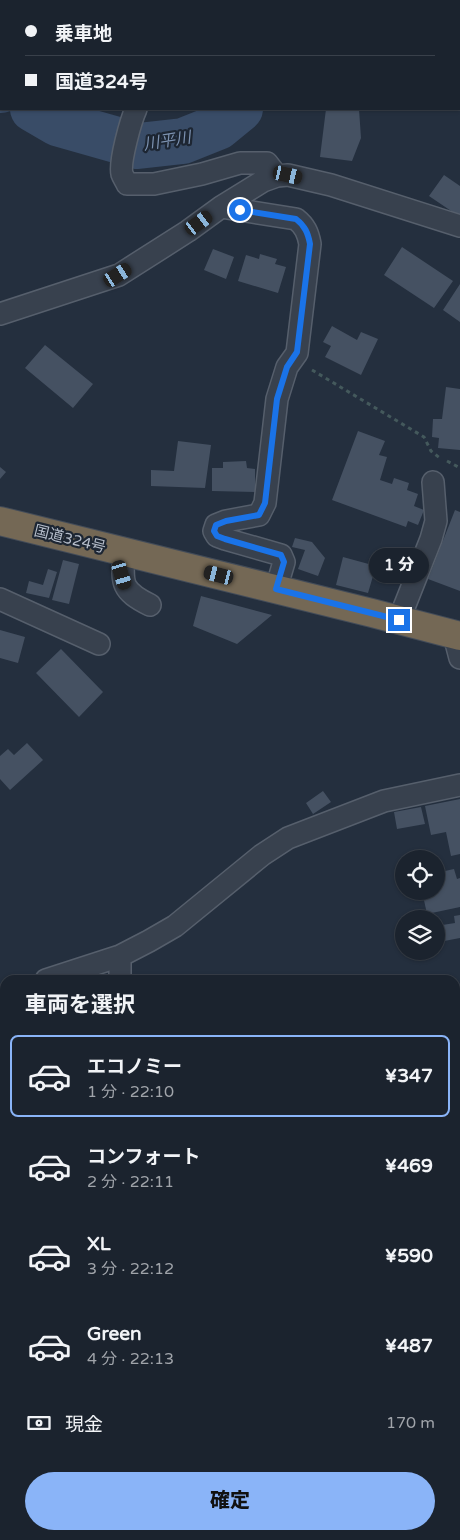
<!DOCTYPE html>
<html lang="ja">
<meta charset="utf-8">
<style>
:root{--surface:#1b232e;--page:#282f3a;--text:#f1f3f6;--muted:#a0a4aa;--line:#39404a;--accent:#8ab4f8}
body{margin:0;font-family:"Varela Round","Noto Sans JP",sans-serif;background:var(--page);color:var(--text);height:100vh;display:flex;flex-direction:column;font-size:19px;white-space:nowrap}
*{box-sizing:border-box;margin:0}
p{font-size:16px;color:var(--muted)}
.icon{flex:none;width:28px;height:28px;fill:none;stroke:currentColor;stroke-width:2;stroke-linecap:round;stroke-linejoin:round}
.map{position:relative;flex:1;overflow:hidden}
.sheet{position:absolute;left:0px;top:975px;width:460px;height:565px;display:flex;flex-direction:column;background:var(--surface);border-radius:15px 15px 0 0;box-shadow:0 1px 4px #0004,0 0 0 1px var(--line)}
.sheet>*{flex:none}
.hud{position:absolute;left:0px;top:0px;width:460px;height:110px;box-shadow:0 1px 4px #0004,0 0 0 1px var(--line);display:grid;align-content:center;height:110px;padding:0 25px;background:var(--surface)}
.buttons{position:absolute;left:395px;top:850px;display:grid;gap:10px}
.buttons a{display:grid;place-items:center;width:50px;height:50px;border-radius:50%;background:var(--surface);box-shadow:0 1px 4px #0004,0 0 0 1px var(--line);font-size:25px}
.end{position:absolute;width:22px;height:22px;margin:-11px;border:6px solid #1a73e8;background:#fff;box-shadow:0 0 0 2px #fff}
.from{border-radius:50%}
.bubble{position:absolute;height:35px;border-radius:18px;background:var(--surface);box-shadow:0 1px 4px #0004,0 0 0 1px var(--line);font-size:16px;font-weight:800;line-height:35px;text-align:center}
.car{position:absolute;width:15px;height:30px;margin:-15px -8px;border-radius:6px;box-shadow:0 0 4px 1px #0007;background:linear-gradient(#222 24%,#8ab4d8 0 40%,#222 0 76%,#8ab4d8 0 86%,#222 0)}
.hud b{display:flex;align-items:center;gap:18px;height:48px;font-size:19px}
.hud b+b{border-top:1px solid var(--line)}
.hud i{width:12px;height:12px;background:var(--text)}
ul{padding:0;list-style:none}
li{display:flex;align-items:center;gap:15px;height:82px;margin:0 10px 8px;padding:0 15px;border:2px solid transparent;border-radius:8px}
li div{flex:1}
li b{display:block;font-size:19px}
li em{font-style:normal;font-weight:800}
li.selected{border-color:var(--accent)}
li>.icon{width:45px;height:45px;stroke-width:1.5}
h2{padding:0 25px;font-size:22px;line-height:60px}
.pay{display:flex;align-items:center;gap:12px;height:55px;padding:0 25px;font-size:19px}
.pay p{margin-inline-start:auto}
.cta{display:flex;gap:10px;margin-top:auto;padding:10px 25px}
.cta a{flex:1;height:58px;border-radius:30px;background:var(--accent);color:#111;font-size:20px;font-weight:800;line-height:58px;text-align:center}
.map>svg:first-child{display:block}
.green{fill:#263c3f}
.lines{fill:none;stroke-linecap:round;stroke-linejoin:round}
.river{stroke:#394c67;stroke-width:46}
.building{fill:#455162}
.street-casing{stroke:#565f6c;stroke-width:24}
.highway-casing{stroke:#434c59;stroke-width:30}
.path{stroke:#44595c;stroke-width:3;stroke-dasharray:4 4;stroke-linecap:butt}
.street{stroke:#38414e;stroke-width:21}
.highway{stroke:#746855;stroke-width:28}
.route{stroke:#1a73e8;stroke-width:6}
.labels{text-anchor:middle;stroke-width:4.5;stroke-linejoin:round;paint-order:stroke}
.street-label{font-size:15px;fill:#b4bcc9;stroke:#1d2633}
.water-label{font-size:16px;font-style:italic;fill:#7c92b1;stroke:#1d2633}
</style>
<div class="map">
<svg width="460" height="1540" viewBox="0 0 460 1540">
<rect width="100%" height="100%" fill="#242f3e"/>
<path class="green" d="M 460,1012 L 460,1540 L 179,1540 L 181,1535 L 455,1535 L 455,1016 Z"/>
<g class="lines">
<path class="river" d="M 459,86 L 460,86
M 0,90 L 1,90
M 33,109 L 57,123 L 138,146 L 183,141 L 218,127 L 240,109"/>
</g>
<path class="building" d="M 326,109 L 359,109 L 361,138 L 352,161 L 320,157 Z
M 444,175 L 460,186 L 460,217 L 429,196 Z
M 402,247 L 453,281 L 434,308 L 384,275 Z
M 213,249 L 234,257 L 226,279 L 204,270 Z
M 260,254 L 277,259 L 275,264 L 286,267 L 278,293 L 238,281 L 246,255 L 259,259 Z
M 460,284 L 460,322 L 443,310 Z
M 332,326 L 357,340 L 361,332 L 378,339 L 361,375 L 325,357 L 331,346 L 323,342 Z
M 45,345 L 93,384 L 73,408 L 25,368 Z
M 446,387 L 460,389 L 460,450 L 438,448 L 439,438 L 432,437 L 433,419 L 442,419 Z
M 358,431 L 385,441 L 379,455 L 387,457 L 380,480 L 392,484 L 394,478 L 409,483 L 407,490 L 418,494 L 414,506 L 424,510 L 418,525 L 408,521 L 406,527 L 332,500 Z
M 178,441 L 211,445 L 205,488 L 151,486 L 151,470 L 174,471 Z
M 246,461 L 247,468 L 255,469 L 255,492 L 212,491 L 212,468 L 223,468 L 223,462 Z
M 0,467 L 6,472 L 0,479 Z
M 455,510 L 460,512 L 460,591 L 428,579 Z
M 295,538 L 312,542 L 325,558 L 318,576 L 298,569 L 305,550 L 292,547 Z
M 343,557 L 376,566 L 368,593 L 336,585 Z
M 63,560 L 79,564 L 69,604 L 52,600 Z
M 48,569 L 57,572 L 49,598 L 26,593 L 29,581 L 43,585 Z
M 201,596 L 272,615 L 237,644 L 193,626 Z
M 0,630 L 25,637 L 18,663 L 0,658 Z
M 61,649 L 103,692 L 79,717 L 36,673 Z
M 27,743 L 43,760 L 10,790 L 0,779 L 0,756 L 8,749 L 14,755 Z
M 323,791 L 331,802 L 313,814 L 306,803 Z
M 460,799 L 460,854 L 451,856 L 446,832 L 431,835 L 425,806 Z
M 421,807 L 425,824 L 397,829 L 394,812 Z
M 454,869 L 457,879 L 460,878 L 460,907 L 427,914 L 422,891 L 436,891 L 436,873 Z
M 460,915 L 460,938 L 439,942 L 436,926 L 455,923 L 454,916 Z"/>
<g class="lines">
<g class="street-casing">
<path id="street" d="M 212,1 L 213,0
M 136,109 C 131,120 119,162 122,174 C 123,177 126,181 127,184 L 154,184 L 202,174 L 240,163 L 267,163 L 277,176
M 221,207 L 296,219 C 305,226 308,233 310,244 L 297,353 L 287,367 L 277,399 L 265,503 L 259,515 L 226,521 L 216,525 L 214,531 L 217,536 L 225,539 L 281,555 L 284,562 L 276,589
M 0,314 L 119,275 L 188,231 L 221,207 L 263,181 L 277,176 L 288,175 L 331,185 L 460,226
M 124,552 C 122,583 120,590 150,605
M 0,599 L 99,644
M 399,620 L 431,539 L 436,521 L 433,482
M 454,635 L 460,658
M 120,956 L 120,980
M 46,980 L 120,956 L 149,941 L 175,926 L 262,855 L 288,838 L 384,801 L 460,785
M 0,1000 L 5,997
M 0,1180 L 5,1183
M 0,1231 L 5,1228
M 152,1540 L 156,1535"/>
</g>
<g class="highway-casing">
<path id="highway" d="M 0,521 L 372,613 L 460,636"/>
</g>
<path class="path" d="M 312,370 L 424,437 L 431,451 L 441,459
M 447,461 L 460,468"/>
<use href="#street" class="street"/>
<use href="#highway" class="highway"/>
</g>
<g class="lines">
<path class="route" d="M 240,210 L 296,219 C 305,226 308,233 310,244 L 297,352 L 287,367 L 277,399 L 265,503 L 259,515 L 226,521 L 216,525 L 214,531 L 217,536 L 225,539 L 281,555 L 284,562 L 276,589 L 399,620"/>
</g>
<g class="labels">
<g class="street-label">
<text transform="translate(70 539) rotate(14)" y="5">国道324号</text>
</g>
<g class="water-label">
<text transform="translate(167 140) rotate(-9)" y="6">川平川</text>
</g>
</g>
</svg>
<div class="buttons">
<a><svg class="icon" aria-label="locate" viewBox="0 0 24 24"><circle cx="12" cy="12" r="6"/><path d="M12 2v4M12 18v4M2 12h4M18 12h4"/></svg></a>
<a><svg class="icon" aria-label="layers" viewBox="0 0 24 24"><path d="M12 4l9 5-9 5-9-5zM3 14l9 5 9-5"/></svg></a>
</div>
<i class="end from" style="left:240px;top:210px"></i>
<i class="end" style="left:399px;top:620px"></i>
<div class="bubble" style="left:369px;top:548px;width:60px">1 分</div>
<i class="car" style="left:288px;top:175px;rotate:103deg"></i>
<i class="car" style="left:199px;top:223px;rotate:54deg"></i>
<i class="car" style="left:118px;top:275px;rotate:58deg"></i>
<i class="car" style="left:122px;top:575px;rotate:163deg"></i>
<i class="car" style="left:219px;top:575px;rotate:284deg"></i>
<div class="hud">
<b><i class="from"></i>乗車地</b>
<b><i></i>国道324号</b>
</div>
<section class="sheet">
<h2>車両を選択</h2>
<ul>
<li class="selected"><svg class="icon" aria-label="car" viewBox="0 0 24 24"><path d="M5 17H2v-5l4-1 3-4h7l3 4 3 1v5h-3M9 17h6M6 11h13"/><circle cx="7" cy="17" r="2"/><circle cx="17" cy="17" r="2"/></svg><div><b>エコノミー</b><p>1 分 · 22:10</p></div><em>¥347</em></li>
<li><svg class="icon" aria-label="car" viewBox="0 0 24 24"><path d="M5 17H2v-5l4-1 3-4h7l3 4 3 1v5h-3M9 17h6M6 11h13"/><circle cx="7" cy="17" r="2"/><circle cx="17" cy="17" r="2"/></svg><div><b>コンフォート</b><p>2 分 · 22:11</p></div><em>¥469</em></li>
<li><svg class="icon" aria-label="car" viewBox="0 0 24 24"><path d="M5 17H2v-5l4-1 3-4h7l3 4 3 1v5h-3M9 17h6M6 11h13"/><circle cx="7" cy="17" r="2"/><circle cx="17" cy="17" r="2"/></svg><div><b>XL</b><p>3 分 · 22:12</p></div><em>¥590</em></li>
<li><svg class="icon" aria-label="car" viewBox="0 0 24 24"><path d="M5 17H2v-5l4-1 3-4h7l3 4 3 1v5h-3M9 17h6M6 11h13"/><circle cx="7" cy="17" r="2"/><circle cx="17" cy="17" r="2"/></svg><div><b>Green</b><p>4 分 · 22:13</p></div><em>¥487</em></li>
</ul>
<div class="pay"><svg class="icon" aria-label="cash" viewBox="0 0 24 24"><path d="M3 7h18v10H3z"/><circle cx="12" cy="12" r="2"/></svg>現金<p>170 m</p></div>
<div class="cta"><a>確定</a></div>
</section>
</div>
